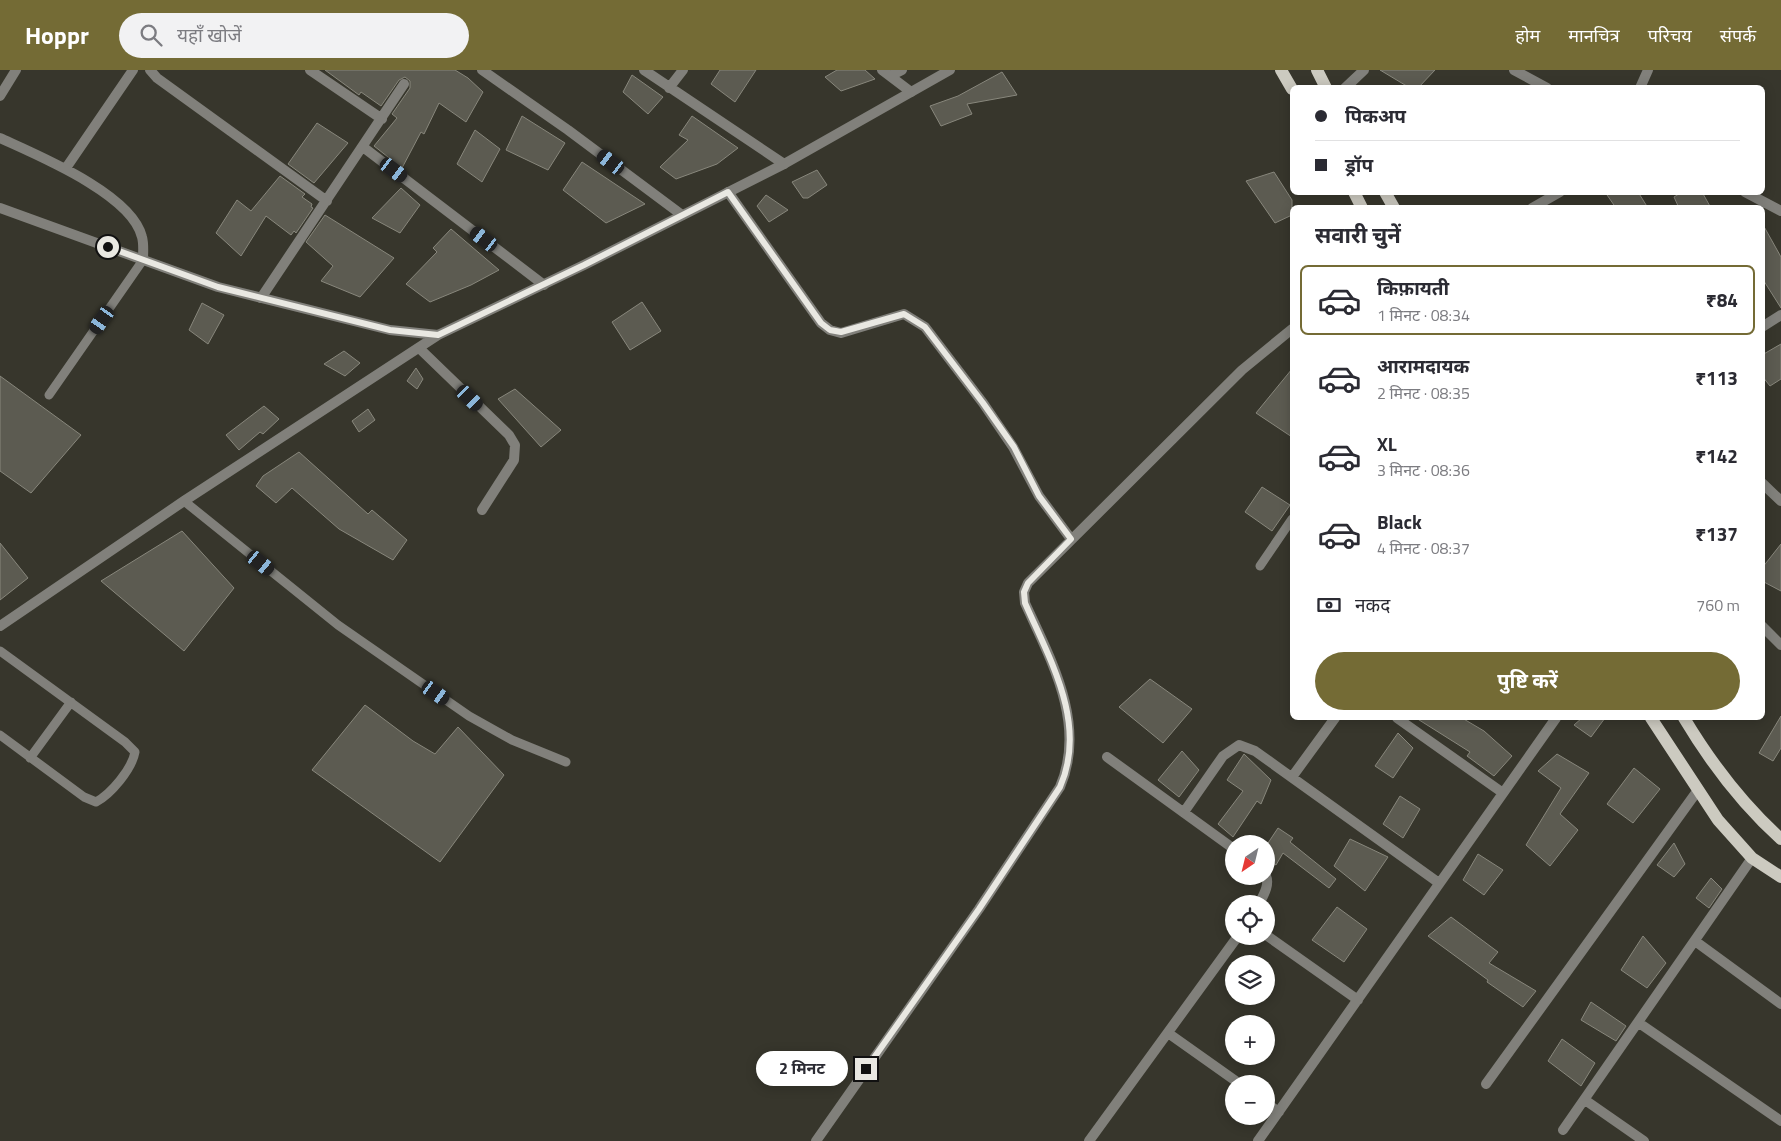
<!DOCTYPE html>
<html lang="hi">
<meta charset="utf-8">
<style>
:root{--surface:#fff;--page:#f2f2f3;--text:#2b2b33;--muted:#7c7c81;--line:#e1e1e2;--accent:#746b35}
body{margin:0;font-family:"Titillium Web","Noto Sans Devanagari",sans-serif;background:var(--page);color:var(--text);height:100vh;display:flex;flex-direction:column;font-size:19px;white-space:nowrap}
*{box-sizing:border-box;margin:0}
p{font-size:16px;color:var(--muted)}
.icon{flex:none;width:28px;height:28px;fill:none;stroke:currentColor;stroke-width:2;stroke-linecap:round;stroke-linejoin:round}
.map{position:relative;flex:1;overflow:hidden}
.sheet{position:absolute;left:1290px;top:135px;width:475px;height:515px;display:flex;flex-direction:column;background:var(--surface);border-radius:8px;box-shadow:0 2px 12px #0003}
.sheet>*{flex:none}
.guide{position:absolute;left:1290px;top:15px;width:475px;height:110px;border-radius:8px;box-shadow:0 2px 12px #0003;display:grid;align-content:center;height:110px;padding:0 25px;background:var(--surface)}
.needle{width:32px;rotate:215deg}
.buttons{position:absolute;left:1225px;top:765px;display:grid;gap:10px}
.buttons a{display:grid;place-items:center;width:50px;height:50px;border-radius:50%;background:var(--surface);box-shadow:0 2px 12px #0003;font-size:25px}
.end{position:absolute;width:22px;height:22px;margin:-11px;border:6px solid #e9e8e2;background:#111;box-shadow:0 0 0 2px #111}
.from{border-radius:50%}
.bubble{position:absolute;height:35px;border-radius:18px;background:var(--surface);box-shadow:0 2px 12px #0003;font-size:16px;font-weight:700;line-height:35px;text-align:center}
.car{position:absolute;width:15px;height:30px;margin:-15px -8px;border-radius:6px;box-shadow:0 0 4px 1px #0007;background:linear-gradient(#222 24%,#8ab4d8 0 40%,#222 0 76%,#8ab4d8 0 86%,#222 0)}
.guide b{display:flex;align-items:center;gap:18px;height:48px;font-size:19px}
.guide b+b{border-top:1px solid var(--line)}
.guide i{width:12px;height:12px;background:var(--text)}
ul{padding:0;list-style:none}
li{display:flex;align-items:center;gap:15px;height:70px;margin:0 10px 8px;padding:0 15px;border:2px solid transparent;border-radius:8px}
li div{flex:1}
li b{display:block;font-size:19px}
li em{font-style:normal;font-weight:700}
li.active{border-color:var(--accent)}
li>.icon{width:45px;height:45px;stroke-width:1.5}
h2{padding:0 25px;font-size:22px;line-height:60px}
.pay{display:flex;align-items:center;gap:12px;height:55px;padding:0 25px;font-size:19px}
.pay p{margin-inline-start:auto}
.cta{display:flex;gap:10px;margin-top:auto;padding:10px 25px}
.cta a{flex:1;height:58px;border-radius:30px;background:var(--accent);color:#fff;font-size:20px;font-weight:700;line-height:58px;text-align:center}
header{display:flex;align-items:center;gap:30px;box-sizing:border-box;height:70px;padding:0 25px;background:var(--accent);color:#fff}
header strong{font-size:24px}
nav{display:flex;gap:28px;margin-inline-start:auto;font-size:18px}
.search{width:350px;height:45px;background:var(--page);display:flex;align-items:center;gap:12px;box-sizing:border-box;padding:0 18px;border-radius:28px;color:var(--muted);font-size:19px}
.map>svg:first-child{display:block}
.building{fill:#5c5b51;stroke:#88877c}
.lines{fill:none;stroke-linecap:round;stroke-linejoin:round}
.service{stroke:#81807b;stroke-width:9}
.minor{stroke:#81807b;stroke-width:10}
.tertiary{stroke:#81807b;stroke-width:10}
.primary{stroke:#cccac0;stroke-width:12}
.route{stroke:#e9e8e2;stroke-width:6}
</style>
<header>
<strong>Hoppr</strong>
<div class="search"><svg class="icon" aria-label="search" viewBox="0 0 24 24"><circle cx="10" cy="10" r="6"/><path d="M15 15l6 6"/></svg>यहाँ खोजें</div>
<nav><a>होम</a><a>मानचित्र</a><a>परिचय</a><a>संपर्क</a></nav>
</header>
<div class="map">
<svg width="1781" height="1071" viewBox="0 0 1781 1071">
<rect width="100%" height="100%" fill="#37362c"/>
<path class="building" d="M 325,0 L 455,0 L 468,8 L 483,22 L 466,52 L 439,33 L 424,64 L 421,62 L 402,98 L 374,76 L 397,48 L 392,44 L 410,18 L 410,11 L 405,7 L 399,10 L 381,36 L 361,22 L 359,25 Z
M 720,0 L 756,0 L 735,32 L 711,14 Z
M 837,0 L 865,0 L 875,9 L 841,21 L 825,7 Z
M 1380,0 L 1435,0 L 1418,18 L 1410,18 Z
M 1002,2 L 1017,25 L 967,34 L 972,44 L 941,56 L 930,36 L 958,26 Z
M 632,5 L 663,27 L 648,44 L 623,22 Z
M 522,46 L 565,73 L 548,100 L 506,80 Z
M 692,46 L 738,78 L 717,94 L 676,109 L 660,97 L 688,70 L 679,65 Z
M 317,53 L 348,73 L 314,113 L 288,94 Z
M 475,60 L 500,79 L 482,112 L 457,94 Z
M 582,92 L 645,134 L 606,153 L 563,120 Z
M 817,100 L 827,115 L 808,128 L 803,128 L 792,112 Z
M 1274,102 L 1292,130 L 1292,145 L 1275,153 L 1246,111 Z
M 280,106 L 305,124 L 302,127 L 312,134 L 311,137 L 313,138 L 296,163 L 294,161 L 291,165 L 266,146 L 241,186 L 216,163 L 237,130 L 251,141 Z
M 401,118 L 420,135 L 400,163 L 372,148 Z
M 1605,122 L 1638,122 L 1648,138 L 1616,138 Z
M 1682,122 L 1702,122 L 1711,138 L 1679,138 L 1674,127 Z
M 766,125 L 788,140 L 769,152 L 757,136 Z
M 325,145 L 394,188 L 360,227 L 321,211 L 333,196 L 306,172 Z
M 1762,153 L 1781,187 L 1781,238 L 1762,208 Z
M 451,159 L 499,200 L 471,215 L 430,232 L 406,214 L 437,182 L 433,178 Z
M 642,232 L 661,261 L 630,280 L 612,252 Z
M 202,233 L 224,245 L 208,274 L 189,260 Z
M 1781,274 L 1781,309 L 1770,316 L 1762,306 L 1762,285 Z
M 344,281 L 360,293 L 345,306 L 324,294 Z
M 416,298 L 423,309 L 417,319 L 407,311 Z
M 1292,299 L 1292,367 L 1256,343 Z
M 0,306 L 81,365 L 31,423 L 0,401 Z
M 515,319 L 561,360 L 541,377 L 498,329 Z
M 264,336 L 279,349 L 263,364 L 260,362 L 239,380 L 226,365 Z
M 368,339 L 375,350 L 359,362 L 352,351 Z
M 299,382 L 368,444 L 372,440 L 407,470 L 393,490 L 339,459 L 292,418 L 276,433 L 256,416 L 263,406 Z
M 1262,417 L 1290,435 L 1272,461 L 1245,442 Z
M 182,461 L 234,518 L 184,581 L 101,511 Z
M 0,473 L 28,508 L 0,530 Z
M 1781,474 L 1781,521 L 1762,511 L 1762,498 Z
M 1150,609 L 1192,639 L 1163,673 L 1119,637 Z
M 365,635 L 413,671 L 435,684 L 458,657 L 504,705 L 440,792 L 312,700 Z
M 1781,646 L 1781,678 L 1773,691 L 1759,683 Z
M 1416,648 L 1462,648 L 1484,661 L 1512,686 L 1494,706 L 1467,686 L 1470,682 Z
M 1582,648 L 1605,648 L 1591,667 L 1574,655 Z
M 1398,663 L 1413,678 L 1393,708 L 1375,696 Z
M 1182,681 L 1199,700 L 1179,727 L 1158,710 Z
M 1244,684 L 1271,710 L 1261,734 L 1257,731 L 1233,767 L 1218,754 L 1243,721 L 1227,710 Z
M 1557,684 L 1589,703 L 1560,744 L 1578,760 L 1550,796 L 1526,775 L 1561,718 L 1538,701 Z
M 1634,698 L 1660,719 L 1633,753 L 1607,734 Z
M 1400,726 L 1420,739 L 1403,768 L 1383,754 Z
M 1278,758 L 1293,768 L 1290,772 L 1336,809 L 1329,818 L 1283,783 L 1276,795 L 1266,788 L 1266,776 Z
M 1350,769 L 1388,787 L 1365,821 L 1334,796 Z
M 1674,773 L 1685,794 L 1674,807 L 1657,795 Z
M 1478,784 L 1503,800 L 1484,825 L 1463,810 Z
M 1711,808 L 1722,819 L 1709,838 L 1696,828 Z
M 1337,837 L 1367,859 L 1344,892 L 1312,870 Z
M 1451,847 L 1498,882 L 1489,893 L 1536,921 L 1523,937 L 1487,912 L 1488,910 L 1428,866 Z
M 1643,866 L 1666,893 L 1647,918 L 1621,900 Z
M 1591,932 L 1626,956 L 1616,971 L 1581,950 Z
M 1562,969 L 1595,993 L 1581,1016 L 1548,991 Z"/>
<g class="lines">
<path class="service" d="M 49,325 L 143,190
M 184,431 L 338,555 L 469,646 L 512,670 L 566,692
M 1260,496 L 1292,449
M 0,581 L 125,672 L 135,682 C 132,699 111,724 96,732 L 84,727 L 0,665
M 30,688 L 71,632"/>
<path class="minor" d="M 150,0 L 157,8 L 327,131
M 310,0 L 382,49
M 482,0 L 568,60 L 682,145
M 644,0 L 784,94
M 882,0 L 911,22
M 1514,0 L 1547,18
M 890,6 L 902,0
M 669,18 L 683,0
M 1345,18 L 1364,0
M 1640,18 L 1648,0
M 0,26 L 16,0
M 0,68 C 37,85 132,124 142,167 C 144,174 143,183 143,190
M 363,77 L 544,215
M 66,98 L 133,0
M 728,122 L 821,253 L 830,260 L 841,263 L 904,244 L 925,257 L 983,333 L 1013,377 L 1039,426 L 1071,469
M 1745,122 L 1781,141
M 1532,138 L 1560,122
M 261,228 L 404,14
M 1762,257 L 1781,245
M 419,278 L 509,365 L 515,375 L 514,390 L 482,440
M 1762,413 L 1781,431
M 1762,556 L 1781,575
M 1397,648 L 1503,723
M 1107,687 L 1234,779
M 1292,707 L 1335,648
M 1184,742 L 1223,686 L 1239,675 L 1255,681 L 1439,813
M 1259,834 C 1263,826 1270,815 1266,806
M 1266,865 L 1358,930
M 1695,871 L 1781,934
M 1639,953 L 1781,1051
M 1168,963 L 1240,1014
M 1486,1014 L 1698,720
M 1585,1030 L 1644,1071
M 1266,1033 L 1279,1042
M 1563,1060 L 1752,788
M 816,1071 L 979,839 L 1060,717 C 1087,654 1051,590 1025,533 L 1024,522 L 1028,513 L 1242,300 L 1292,259
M 1089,1071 L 1238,866
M 1258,1071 L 1556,648"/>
<path class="tertiary" d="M 0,138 L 218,217 L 390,260 L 438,265 L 584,195 L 784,94 L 950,0
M 0,556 L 184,431 L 438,265"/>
<path class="primary" d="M 1281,0 L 1292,19
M 1317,0 L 1326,18
M 1354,122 L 1362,138
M 1385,122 L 1394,138
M 1651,648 L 1718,750 L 1752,788 L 1781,807
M 1684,648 C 1711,693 1742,734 1781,769"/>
</g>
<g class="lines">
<path class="route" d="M 108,177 L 218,217 L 390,260 L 438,265 L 584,195 L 728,122 L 821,253 L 830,260 L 841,262 L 904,244 L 925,257 L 983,333 L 1014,377 L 1039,426 L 1071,469 L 1028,513 L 1024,522 L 1025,533 C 1050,590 1088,654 1060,717 L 979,839 L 866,999"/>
</g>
</svg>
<div class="buttons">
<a><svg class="needle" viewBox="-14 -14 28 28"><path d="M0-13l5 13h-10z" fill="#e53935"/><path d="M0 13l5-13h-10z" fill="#7c7c81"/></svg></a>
<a><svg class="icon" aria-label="locate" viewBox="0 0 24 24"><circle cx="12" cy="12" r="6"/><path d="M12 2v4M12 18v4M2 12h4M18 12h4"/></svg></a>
<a><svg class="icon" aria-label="layers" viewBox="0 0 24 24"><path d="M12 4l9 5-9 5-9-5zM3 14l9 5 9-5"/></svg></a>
<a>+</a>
<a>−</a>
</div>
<i class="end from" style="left:108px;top:177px"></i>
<i class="end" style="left:866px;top:999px"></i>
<div class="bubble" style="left:756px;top:981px;width:92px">2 मिनट</div>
<i class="car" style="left:611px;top:92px;rotate:307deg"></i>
<i class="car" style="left:394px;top:100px;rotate:127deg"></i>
<i class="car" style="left:484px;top:169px;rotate:307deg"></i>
<i class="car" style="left:102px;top:250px;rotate:215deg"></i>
<i class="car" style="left:470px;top:328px;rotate:134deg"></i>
<i class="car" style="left:261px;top:493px;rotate:129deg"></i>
<i class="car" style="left:436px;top:623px;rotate:125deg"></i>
<div class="guide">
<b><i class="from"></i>पिकअप</b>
<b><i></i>ड्रॉप</b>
</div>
<section class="sheet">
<h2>सवारी चुनें</h2>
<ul>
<li class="active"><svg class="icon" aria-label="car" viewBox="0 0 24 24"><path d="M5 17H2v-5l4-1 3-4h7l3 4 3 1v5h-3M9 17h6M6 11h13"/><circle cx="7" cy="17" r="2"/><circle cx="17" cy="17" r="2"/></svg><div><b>किफ़ायती</b><p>1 मिनट · 08:34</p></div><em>₹84</em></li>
<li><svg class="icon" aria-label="car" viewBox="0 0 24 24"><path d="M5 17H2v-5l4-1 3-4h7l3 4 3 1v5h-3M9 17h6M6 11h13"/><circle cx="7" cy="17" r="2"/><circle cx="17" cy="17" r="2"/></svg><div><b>आरामदायक</b><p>2 मिनट · 08:35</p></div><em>₹113</em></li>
<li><svg class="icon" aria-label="car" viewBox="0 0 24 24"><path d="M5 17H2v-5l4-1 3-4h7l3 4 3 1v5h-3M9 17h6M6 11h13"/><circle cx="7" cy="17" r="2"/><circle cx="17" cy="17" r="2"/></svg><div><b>XL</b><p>3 मिनट · 08:36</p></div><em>₹142</em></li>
<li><svg class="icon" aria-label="car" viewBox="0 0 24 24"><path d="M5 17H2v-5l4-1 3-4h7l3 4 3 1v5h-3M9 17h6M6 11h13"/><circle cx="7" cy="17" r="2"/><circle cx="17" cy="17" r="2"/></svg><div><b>Black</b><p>4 मिनट · 08:37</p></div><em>₹137</em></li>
</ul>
<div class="pay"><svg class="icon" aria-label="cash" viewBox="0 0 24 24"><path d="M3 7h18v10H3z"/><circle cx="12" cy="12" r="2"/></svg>नकद<p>760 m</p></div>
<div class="cta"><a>पुष्टि करें</a></div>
</section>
</div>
